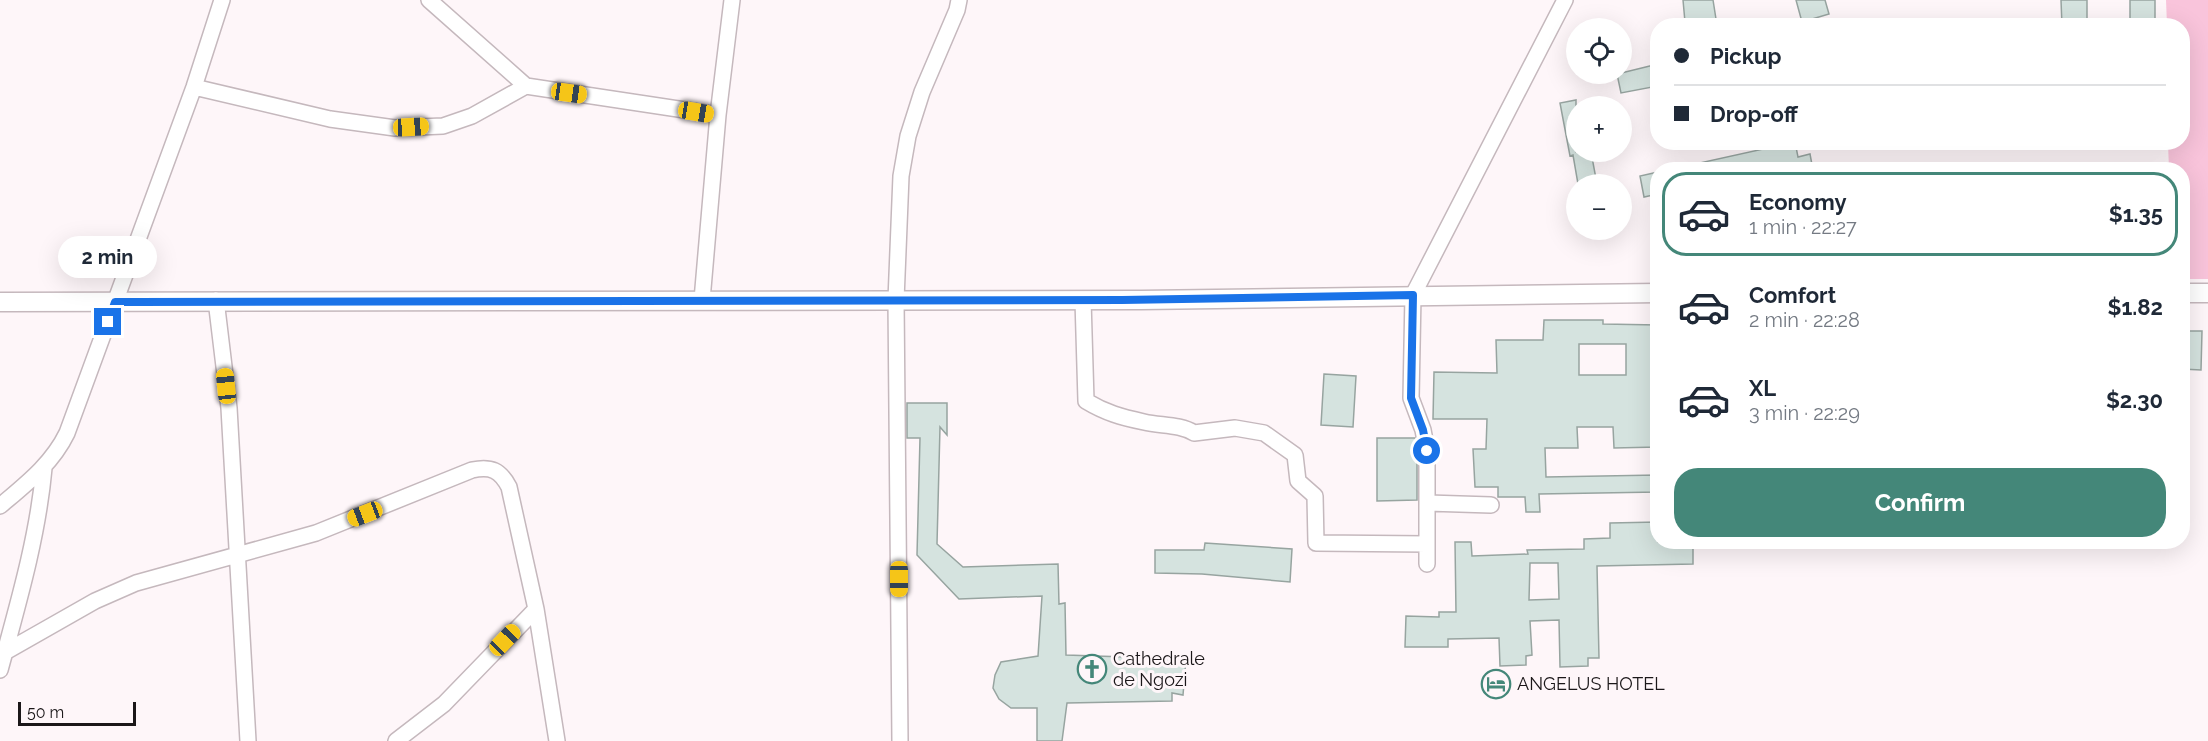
<!DOCTYPE html>
<meta charset="utf-8">
<style>
:root{--surface:#fff;--page:#f2f2f3;--text:#1f2937;--muted:#747a83;--line:#e0e1e3;--accent:#448779}
body{margin:0;font-family:Raleway,sans-serif;background:var(--page);color:var(--text);height:100vh;display:flex;flex-direction:column;font-size:22px;white-space:nowrap}
*{box-sizing:border-box;margin:0}
p{font-size:20px;color:var(--muted)}
.icon{flex:none;width:33px;height:33px;fill:none;stroke:currentColor;stroke-width:2;stroke-linecap:round;stroke-linejoin:round}
.map{position:relative;flex:1;overflow:hidden}
.panel{position:absolute;left:1650px;top:162px;width:540px;height:387px;display:flex;flex-direction:column;background:var(--surface);border-radius:24px;box-shadow:0 6px 24px #0002}
.panel>*{flex:none}
.hud{position:absolute;left:1650px;top:18px;width:540px;height:132px;border-radius:24px;box-shadow:0 6px 24px #0002;display:grid;align-content:center;height:132px;padding:0 24px;background:var(--surface)}
.fabs{position:absolute;left:1566px;top:18px;display:grid;gap:12px}
.fabs a{display:grid;place-items:center;width:66px;height:66px;border-radius:50%;background:var(--surface);box-shadow:0 6px 24px #0002;font-size:30px}
.scale{position:absolute;left:18px;bottom:15px;width:118px;box-sizing:border-box;padding-left:6px;border:3px solid #1b1719;border-top:0;font-size:16px;line-height:21px;white-space:nowrap;color:#1b1719;-webkit-text-stroke:4px #fef6f9;paint-order:stroke}
.end{position:absolute;width:27px;height:27px;margin:-14px;border:8px solid #1a73e8;background:#fff;box-shadow:0 0 0 3px #fff}
.from{border-radius:50%}
.bubble{position:absolute;height:42px;border-radius:21px;background:var(--surface);box-shadow:0 6px 24px #0002;font-size:20px;font-weight:700;line-height:42px;text-align:center}
.car{position:absolute;width:18px;height:36px;margin:-18px -9px;border-radius:8px;box-shadow:0 0 4px 2px #0007;background:linear-gradient(#f5c518 24%,#345 0 40%,#f5c518 0 76%,#345 0 86%,#f5c518 0)}
.hud b{display:flex;align-items:center;gap:21px;height:57px;font-size:22px}
.hud b+b{border-top:2px solid var(--line)}
.hud i{width:15px;height:15px;background:var(--text)}
ul{padding:10px 0 0;list-style:none}
li{display:flex;align-items:center;gap:18px;height:84px;margin:0 12px 9px;padding:0 12px;border:3px solid transparent;border-radius:24px}
li div{flex:1}
li b{display:block;font-size:22px}
li em{font-style:normal;font-weight:700}
li.selected{border-color:var(--accent)}
li>.icon{width:54px;height:54px;stroke-width:1.5}
.primary-button{display:flex;gap:12px;margin-top:auto;padding:12px 24px}
.primary-button a{flex:1;height:69px;border-radius:24px;background:var(--accent);color:#fff;font-size:24px;font-weight:700;line-height:69px;text-align:center}
.map>svg:first-child{display:block}
.green{fill:#f9c4db}
.building{fill:#d5e3df;stroke:#97a4a0;stroke-width:1.5;fill-rule:evenodd}
.lines{fill:none;stroke-linecap:round;stroke-linejoin:round}
.minor-casing{stroke:#c5b8bd;stroke-width:18}
.tertiary-casing{stroke:#c5b8bd;stroke-width:21}
.minor{stroke:#fff;stroke-width:15}
.tertiary{stroke:#fff;stroke-width:18}
.route{stroke:#1a73e8;stroke-width:8}
.labels{text-anchor:middle;stroke-width:6;stroke-linejoin:round;paint-order:stroke}
.poi-label{font-size:18px;fill:#1b1719;stroke:#fef6f9;text-anchor:start}
</style>
<div class="map">
<svg width="2208" height="741" viewBox="0 0 2208 741">
<rect width="100%" height="100%" fill="#fef6f9"/>
<path class="green" d="M 2166,0 L 2208,0 L 2208,279 L 2183,279 L 2182,170 L 2169,169 L 2168,143 L 2182,142 L 2182,26 L 2167,25 Z"/>
<path class="building" d="M 1683,0 L 1713,0 L 1716,19 L 1685,22 Z
M 1796,0 L 1825,0 L 1829,14 L 1802,22 Z
M 2061,0 L 2087,0 L 2087,26 L 2062,26 Z
M 2130,0 L 2155,0 L 2155,26 L 2130,26 Z
M 1658,64 L 1658,86 L 1621,93 L 1617,74 Z
M 1576,100 L 1576,152 L 1591,152 L 1597,184 L 1578,184 L 1573,155 L 1570,156 L 1560,103 Z
M 1776,142 L 1795,142 L 1798,157 L 1810,154 L 1813,170 L 1696,170 L 1695,164 L 1777,146 Z
M 1658,172 L 1658,194 L 1644,197 L 1640,176 Z
M 1544,320 L 1603,320 L 1603,324 L 1658,325 L 1658,447 L 1614,448 L 1613,427 L 1577,427 L 1578,448 L 1545,448 L 1546,477 L 1658,475 L 1658,492 L 1539,494 L 1540,512 L 1526,512 L 1525,497 L 1498,497 L 1498,487 L 1475,487 L 1473,449 L 1486,449 L 1487,419 L 1433,419 L 1434,372 L 1497,373 L 1496,340 L 1543,340 ZM 1579,344 L 1626,344 L 1626,375 L 1579,375 Z
M 2182,331 L 2202,331 L 2201,370 L 2182,369 Z
M 1324,374 L 1356,376 L 1353,427 L 1321,425 Z
M 907,403 L 947,403 L 947,435 L 940,427 L 937,544 L 963,567 L 1058,564 L 1059,604 L 1065,603 L 1066,655 L 1186,659 L 1183,695 L 1172,693 L 1172,701 L 1067,703 L 1062,741 L 1037,741 L 1037,708 L 1011,708 L 999,699 L 993,688 L 995,675 L 1001,662 L 1038,656 L 1042,596 L 959,599 L 917,555 L 920,438 L 907,438 Z
M 1377,438 L 1415,438 L 1417,449 L 1417,500 L 1377,501 Z
M 1658,522 L 1658,542 L 1693,542 L 1693,564 L 1597,566 L 1599,658 L 1588,658 L 1588,666 L 1560,667 L 1559,620 L 1530,621 L 1532,655 L 1526,656 L 1526,665 L 1500,666 L 1499,638 L 1448,639 L 1448,647 L 1405,647 L 1406,616 L 1439,617 L 1439,612 L 1456,612 L 1455,542 L 1471,542 L 1472,556 L 1528,554 L 1527,550 L 1584,549 L 1584,539 L 1610,538 L 1610,523 ZM 1530,563 L 1558,563 L 1559,599 L 1529,600 Z
M 1205,543 L 1292,549 L 1290,582 L 1202,574 L 1155,573 L 1155,550 L 1204,550 Z"/>
<g class="lines">
<g class="minor-casing">
<path id="minor" d="M 429,0 L 526,86 L 718,115
M 194,87 L 330,119 L 395,128 L 443,126 L 472,116 L 526,86
M 216,300 L 229,408 L 248,741
M 702,300 L 718,115 L 732,0
M 1083,300 L 1086,401 C 1106,413 1121,417 1144,422 C 1161,426 1180,424 1194,433 L 1235,428 L 1264,433 L 1295,455 L 1298,481 L 1315,496 L 1316,543 L 1427,544
M 1428,503 L 1491,505
M 0,506 C 26,484 52,464 67,433 L 194,87 L 222,0
M 1427,564 L 1427,451 L 1423,430 L 1411,398 L 1413,295 L 1565,0
M 0,655 L 95,601 L 136,583 L 316,533 L 472,470 C 491,466 500,470 509,487 L 536,609 L 557,741
M 0,670 C 18,604 38,536 44,468
M 396,741 L 444,704 L 536,609
M 900,741 L 896,300 L 901,176 L 908,136 L 922,92 L 957,10 L 959,0"/>
</g>
<g class="tertiary-casing">
<path id="tertiary" d="M 2182,293 L 2208,293
M 0,302 L 1141,300 L 1658,293"/>
</g>
<use href="#minor" class="minor"/>
<use href="#tertiary" class="tertiary"/>
</g>
<g class="lines">
<path class="route" d="M 108,322 L 115,302 L 136,302 L 1122,300 L 1413,295 L 1411,398 L 1423,430 L 1427,451"/>
</g>
<defs>
<g id="church-ring" transform="scale(1.5)"><circle r="9.5" fill="#fef6f9" stroke="#448779" stroke-width="1.5"/><path d="M-1.2-6h2.4v3.5h3.3v2.4h-3.3V6h-2.4V-.1h-3.3v-2.4h3.3Z" fill="#448779"/></g>
<g id="hotel-ring" transform="scale(1.5)"><circle r="9.5" fill="#fef6f9" stroke="#448779" stroke-width="1.5"/><path d="M-6-4.5h1.5V1H6V5H4.5V3h-9V5H-6ZM-4 0a1.8 1.8 0 1 1 3.6 0ZM.5 0V-2.5h3Q6-2.5 6 0Z" fill="#448779"/></g>
</defs>
<g fill-rule="evenodd">
<use href="#church-ring" x="1092" y="669"/>
<use href="#hotel-ring" x="1496" y="684"/>
</g>
<g class="labels">
<g class="poi-label">
<text x="1113" y="665">Cathedrale<tspan x="1113" dy="21">de Ngozi</tspan></text>
<text x="1517" y="690">ANGELUS HOTEL</text>
</g>
</g>
</svg>
<div class="fabs">
<a><svg class="icon" aria-label="locate" viewBox="0 0 24 24"><circle cx="12" cy="12" r="6"/><path d="M12 2v4M12 18v4M2 12h4M18 12h4"/></svg></a>
<a>+</a>
<a>−</a>
</div>
<div class="scale">50 m</div>
<i class="end from" style="left:1427px;top:451px"></i>
<i class="end" style="left:108px;top:322px"></i>
<div class="bubble" style="left:58px;top:236px;width:99px">2 min</div>
<i class="car" style="left:569px;top:93px;rotate:98deg"></i>
<i class="car" style="left:696px;top:112px;rotate:99deg"></i>
<i class="car" style="left:411px;top:127px;rotate:87deg"></i>
<i class="car" style="left:226px;top:386px;rotate:354deg"></i>
<i class="car" style="left:365px;top:514px;rotate:249deg"></i>
<i class="car" style="left:899px;top:579px;rotate:180deg"></i>
<i class="car" style="left:505px;top:640px;rotate:44deg"></i>
<div class="hud">
<b><i class="from"></i>Pickup</b>
<b><i></i>Drop-off</b>
</div>
<section class="panel">
<ul>
<li class="selected"><svg class="icon" aria-label="car" viewBox="0 0 24 24"><path d="M5 17H2v-5l4-1 3-4h7l3 4 3 1v5h-3M9 17h6M6 11h13"/><circle cx="7" cy="17" r="2"/><circle cx="17" cy="17" r="2"/></svg><div><b>Economy</b><p>1 min · 22:27</p></div><em>$1.35</em></li>
<li><svg class="icon" aria-label="car" viewBox="0 0 24 24"><path d="M5 17H2v-5l4-1 3-4h7l3 4 3 1v5h-3M9 17h6M6 11h13"/><circle cx="7" cy="17" r="2"/><circle cx="17" cy="17" r="2"/></svg><div><b>Comfort</b><p>2 min · 22:28</p></div><em>$1.82</em></li>
<li><svg class="icon" aria-label="car" viewBox="0 0 24 24"><path d="M5 17H2v-5l4-1 3-4h7l3 4 3 1v5h-3M9 17h6M6 11h13"/><circle cx="7" cy="17" r="2"/><circle cx="17" cy="17" r="2"/></svg><div><b>XL</b><p>3 min · 22:29</p></div><em>$2.30</em></li>
</ul>
<div class="primary-button"><a>Confirm</a></div>
</section>
</div>
